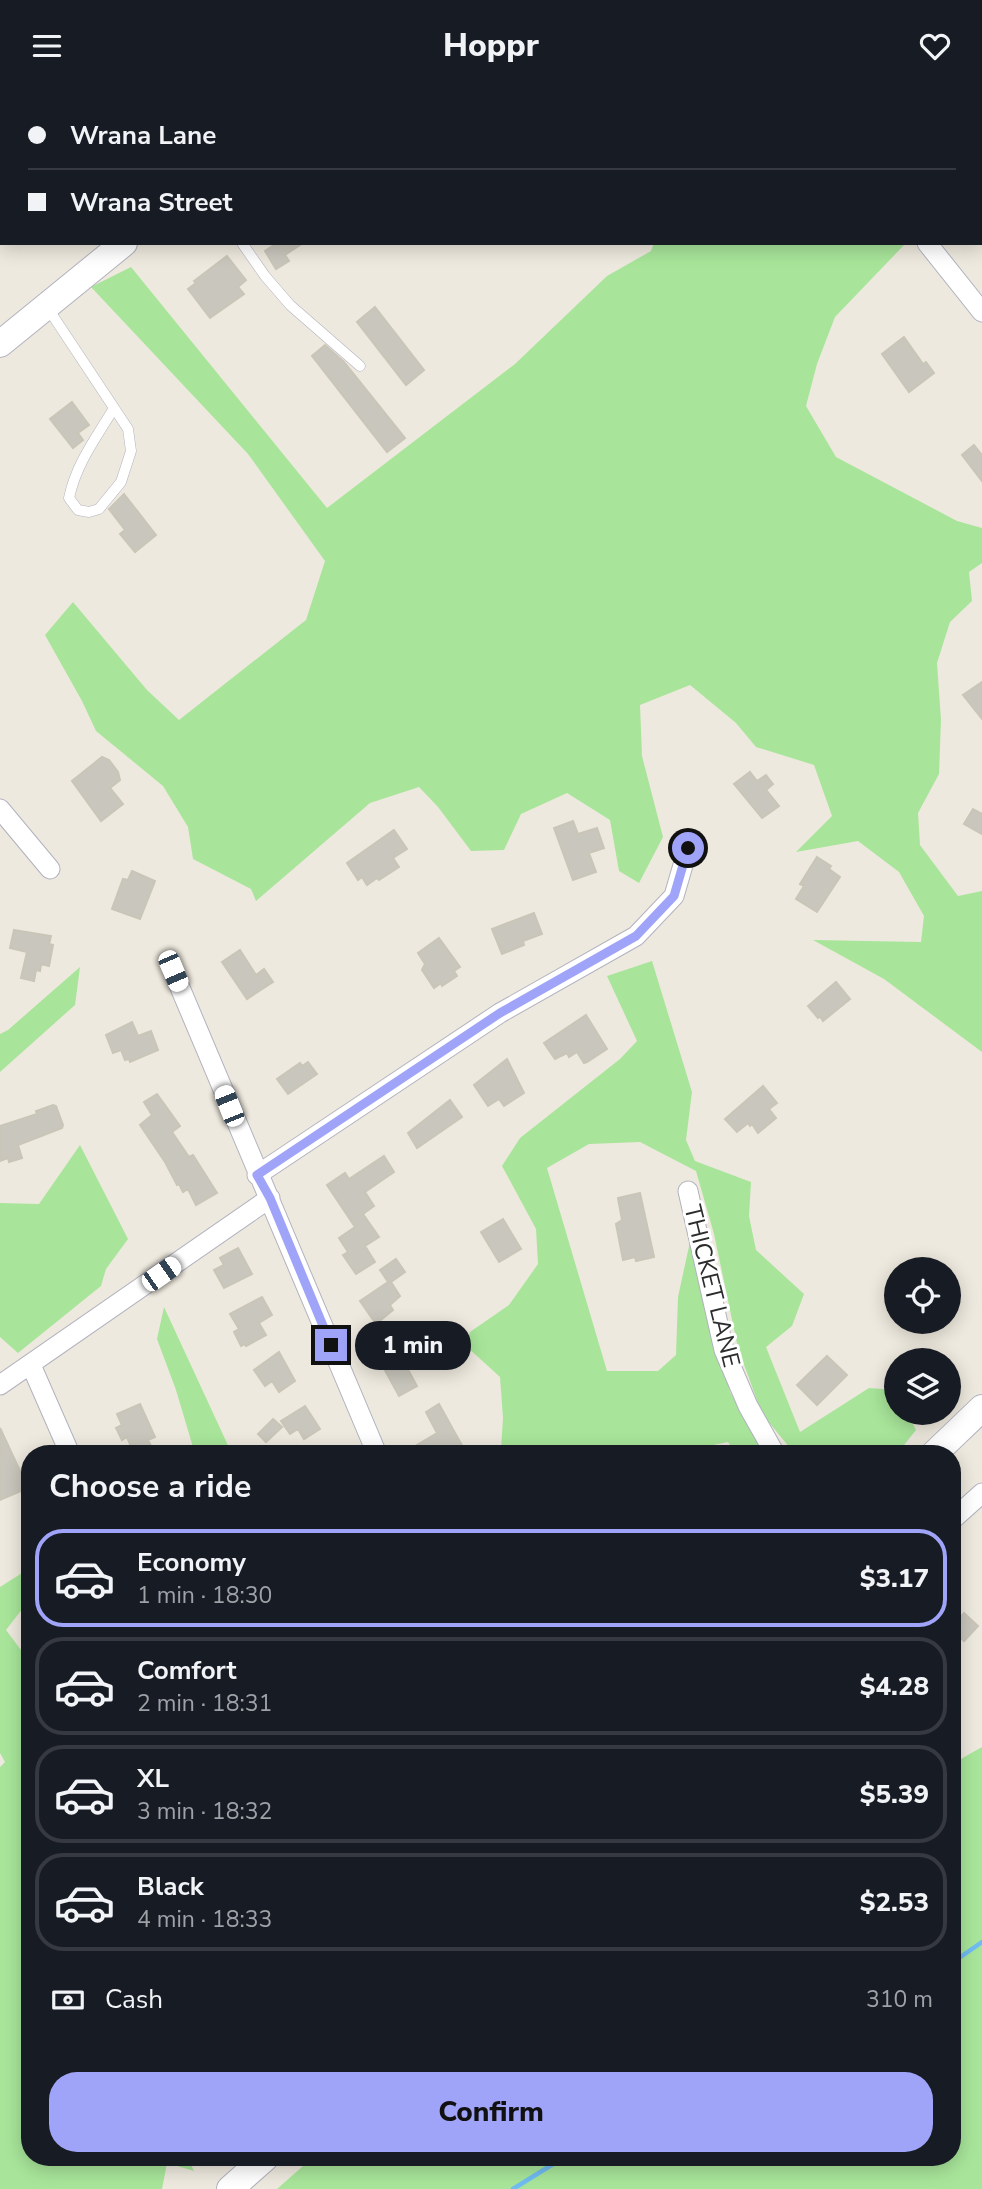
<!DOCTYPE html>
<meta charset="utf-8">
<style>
:root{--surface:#171b24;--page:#242831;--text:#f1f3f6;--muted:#9ea1a6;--line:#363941;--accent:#a0a4f9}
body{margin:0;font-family:"Nunito Sans",sans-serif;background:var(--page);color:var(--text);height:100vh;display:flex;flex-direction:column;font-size:26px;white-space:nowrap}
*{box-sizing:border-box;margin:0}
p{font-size:23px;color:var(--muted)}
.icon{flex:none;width:38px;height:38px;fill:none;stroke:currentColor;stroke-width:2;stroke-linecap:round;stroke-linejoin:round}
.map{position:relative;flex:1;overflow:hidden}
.details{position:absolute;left:21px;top:1354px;width:940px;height:721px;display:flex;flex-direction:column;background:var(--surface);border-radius:28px;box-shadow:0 4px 18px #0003}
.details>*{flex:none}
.banner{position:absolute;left:0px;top:0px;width:984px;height:154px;box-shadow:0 4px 18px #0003;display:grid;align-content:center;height:154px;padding:0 28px;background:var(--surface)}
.buttons{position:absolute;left:884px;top:1166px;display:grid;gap:14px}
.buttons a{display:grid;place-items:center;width:77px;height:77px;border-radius:50%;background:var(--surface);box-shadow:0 4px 18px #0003;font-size:35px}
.end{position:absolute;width:32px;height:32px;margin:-16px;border:9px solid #a0a4f9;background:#111;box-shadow:0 0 0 4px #111}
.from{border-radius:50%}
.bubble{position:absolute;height:49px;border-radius:24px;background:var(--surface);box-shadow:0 4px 18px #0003;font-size:23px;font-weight:800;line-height:49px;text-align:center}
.car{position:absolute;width:21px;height:42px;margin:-21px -10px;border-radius:9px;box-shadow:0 0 5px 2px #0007;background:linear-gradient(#fff 24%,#345 0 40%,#fff 0 76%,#345 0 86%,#fff 0)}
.banner b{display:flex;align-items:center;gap:24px;height:66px;font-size:26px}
.banner b+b{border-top:2px solid var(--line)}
.banner i{width:18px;height:18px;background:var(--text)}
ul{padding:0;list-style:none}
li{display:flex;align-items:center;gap:21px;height:98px;margin:0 14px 10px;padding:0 14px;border:4px solid var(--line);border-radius:28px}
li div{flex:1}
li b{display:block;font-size:26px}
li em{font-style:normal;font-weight:800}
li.active{border-color:var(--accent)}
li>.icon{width:63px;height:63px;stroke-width:1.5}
h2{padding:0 28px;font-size:32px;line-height:84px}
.pay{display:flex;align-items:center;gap:18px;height:77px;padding:0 28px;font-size:26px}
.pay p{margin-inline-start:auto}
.cta{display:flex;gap:14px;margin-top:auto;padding:14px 28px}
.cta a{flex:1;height:80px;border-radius:28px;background:var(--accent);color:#111;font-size:28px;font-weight:800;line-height:80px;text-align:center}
header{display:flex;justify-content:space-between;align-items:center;height:91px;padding:0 28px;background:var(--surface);font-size:32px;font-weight:800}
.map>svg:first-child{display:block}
.green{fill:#a8e59a}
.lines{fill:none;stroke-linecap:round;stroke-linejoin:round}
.stream{stroke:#70bcf1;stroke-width:4.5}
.building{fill:#c9c6bd;stroke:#c9c5b7;stroke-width:2}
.lane-casing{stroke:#b2b2bf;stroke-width:11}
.street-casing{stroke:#b2b2bf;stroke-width:21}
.secondary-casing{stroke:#b2b2bf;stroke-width:28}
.lane{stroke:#fff;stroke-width:10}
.street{stroke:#fff;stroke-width:19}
.secondary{stroke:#fff;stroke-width:26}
.route{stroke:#a0a4f9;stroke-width:9}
.labels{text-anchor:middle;stroke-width:6;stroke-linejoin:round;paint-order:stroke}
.street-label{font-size:24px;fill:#2c2c2c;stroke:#fff}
</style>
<header><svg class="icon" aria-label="menu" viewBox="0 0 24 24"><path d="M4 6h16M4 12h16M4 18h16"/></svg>Hoppr<svg class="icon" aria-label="heart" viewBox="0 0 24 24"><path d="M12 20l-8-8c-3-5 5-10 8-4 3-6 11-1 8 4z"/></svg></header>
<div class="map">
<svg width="982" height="2098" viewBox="0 0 982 2098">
<rect width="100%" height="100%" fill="#eee9de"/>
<path class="green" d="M 654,152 L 905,153 L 835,226 L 817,273 L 806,315 L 836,366 L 957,430 L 982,437 L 982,472 L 969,481 L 972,510 L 950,531 L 937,572 L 941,629 L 939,683 L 918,722 L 920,754 L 958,805 L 982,800 L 982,961 L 884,888 L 813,849 L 921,851 L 924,825 L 899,781 L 858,750 L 796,761 L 832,725 L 814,674 L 756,656 L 736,632 L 690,594 L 640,614 L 642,665 L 663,746 L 639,792 L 619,780 L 610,729 L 567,702 L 521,723 L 504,759 L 471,760 L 438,716 L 419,696 L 370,712 L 256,810 L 251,798 L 193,768 L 188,736 L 163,695 L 96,640 L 82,610 L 45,544 L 73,511 L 147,599 L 179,629 L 306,529 L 325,470 L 248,363 L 91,196 L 131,176 L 327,417 L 515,273 L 607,185 L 651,160 Z
M 652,870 L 692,1001 L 686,1049 L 695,1070 L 751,1091 L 749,1125 L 756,1159 L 804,1203 L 792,1235 L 766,1256 L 800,1341 L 869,1297 L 896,1299 L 896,1321 L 907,1321 L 916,1339 L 897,1363 L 795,1363 L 762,1323 L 738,1257 L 714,1143 L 696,1080 L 640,1051 L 589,1053 L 547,1077 L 607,1280 L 658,1280 L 676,1264 L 678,1206 L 691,1146 L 730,1301 L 767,1363 L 736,1363 L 728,1351 L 669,1363 L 504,1363 L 501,1358 L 503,1327 L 500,1286 L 466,1255 L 470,1241 L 509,1214 L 538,1173 L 536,1138 L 502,1075 L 520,1047 L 620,968 L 637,950 L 607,885 Z
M 80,876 L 75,914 L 0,981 L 0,943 L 8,939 Z
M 80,1054 L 128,1148 L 106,1178 L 101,1195 L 18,1262 L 0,1246 L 0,1112 L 39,1113 Z
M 164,1216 L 232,1363 L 195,1363 L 176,1299 L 157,1248 Z
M 30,1477 L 30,1508 L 6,1539 L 30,1571 L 30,2067 L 188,2067 L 194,2080 L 167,2072 L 162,2098 L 0,2098 L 0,1676 L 5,1671 L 0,1662 L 0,1496 Z
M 982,1656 L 982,2098 L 277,2098 L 312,2067 L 952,2067 L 952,1673 Z"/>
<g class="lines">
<path class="stream" d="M 952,1872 L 982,1851
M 513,2098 L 563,2067"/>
</g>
<path class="building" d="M 277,152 L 303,152 L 285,164 L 289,170 L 276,178 L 265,160 Z
M 227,165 L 246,189 L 238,196 L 244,203 L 210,227 L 188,198 L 196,192 L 194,190 Z
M 375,216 L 424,279 L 406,294 L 357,231 Z
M 904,246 L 923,273 L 926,271 L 934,282 L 909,301 L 882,263 Z
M 325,254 L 344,271 L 405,347 L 387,361 L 312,265 Z
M 72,311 L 89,334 L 78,342 L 83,349 L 73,357 L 50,328 Z
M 974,354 L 982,364 L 982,390 L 962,364 Z
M 124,403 L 156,444 L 135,461 L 120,443 L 125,439 L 109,418 Z
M 982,591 L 982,628 L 963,604 Z
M 102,666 L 109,669 L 118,681 L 120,689 L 110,697 L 123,713 L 101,730 L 72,690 Z
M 750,681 L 757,690 L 766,684 L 773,693 L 766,699 L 779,715 L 762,727 L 734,693 Z
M 973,718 L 982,723 L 982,743 L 964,733 Z
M 573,730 L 578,743 L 597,737 L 604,757 L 589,762 L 596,781 L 573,789 L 554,737 Z
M 394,739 L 407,758 L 393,767 L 399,776 L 379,789 L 377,787 L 367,794 L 362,786 L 358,789 L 347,772 Z
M 817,766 L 831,775 L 829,778 L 840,786 L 817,821 L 796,808 L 804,795 L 800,793 Z
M 132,780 L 155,790 L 140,828 L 112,818 L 123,788 L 128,789 Z
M 534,822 L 542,843 L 523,850 L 524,854 L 502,863 L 492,838 Z
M 14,839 L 51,845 L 49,853 L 53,854 L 49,875 L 41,873 L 40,880 L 36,879 L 34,890 L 21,887 L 27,861 L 10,857 Z
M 439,847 L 460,876 L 454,880 L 457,885 L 442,895 L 441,892 L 434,897 L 422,879 L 425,873 L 418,862 Z
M 240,859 L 256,884 L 264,878 L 273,891 L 247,908 L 222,871 Z
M 836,891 L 850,908 L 823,930 L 820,925 L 818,927 L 808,915 Z
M 586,924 L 607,958 L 587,971 L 584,972 L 577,961 L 569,966 L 567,962 L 555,968 L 544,952 Z
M 132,931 L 138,945 L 151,940 L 158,959 L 130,971 L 129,968 L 125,969 L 121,959 L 113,962 L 106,944 Z
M 507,968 L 524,1002 L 504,1015 L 499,1008 L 488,1015 L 474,994 Z
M 308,971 L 317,983 L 288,1003 L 277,988 L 300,972 L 302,975 Z
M 763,995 L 777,1012 L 769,1018 L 776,1027 L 758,1042 L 752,1033 L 750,1035 L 748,1032 L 737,1041 L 725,1028 Z
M 157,1003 L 180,1035 L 172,1041 L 189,1066 L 193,1064 L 217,1102 L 196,1114 L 188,1098 L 183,1101 L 179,1093 L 177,1094 L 165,1071 L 140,1034 L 152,1024 L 144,1011 Z
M 450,1009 L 462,1026 L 417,1057 L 408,1042 Z
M 53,1014 L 56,1015 L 63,1034 L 62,1037 L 18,1054 L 22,1067 L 9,1071 L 8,1067 L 0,1070 L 0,1035 L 37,1023 L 36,1020 Z
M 384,1065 L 394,1081 L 365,1101 L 374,1115 L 363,1123 L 379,1146 L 365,1155 L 375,1171 L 356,1183 L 343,1164 L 348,1161 L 339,1147 L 355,1136 L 327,1094 L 345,1082 L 349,1088 Z
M 640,1102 L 654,1166 L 636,1170 L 635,1166 L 623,1169 L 616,1133 L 622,1129 L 618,1107 Z
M 503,1128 L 521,1158 L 499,1171 L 481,1141 Z
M 238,1157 L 252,1183 L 224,1197 L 214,1179 L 224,1174 L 220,1167 Z
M 396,1168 L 405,1181 L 391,1191 L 400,1205 L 390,1214 L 393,1219 L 376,1233 L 360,1210 L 388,1191 L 380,1179 Z
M 262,1206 L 272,1224 L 259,1232 L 266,1244 L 246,1255 L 245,1253 L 241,1255 L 234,1241 L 239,1238 L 230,1223 Z
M 279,1261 L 295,1290 L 279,1301 L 272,1290 L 265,1295 L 254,1279 Z
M 399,1262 L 417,1295 L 399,1305 L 381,1272 Z
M 827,1265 L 847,1284 L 817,1314 L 797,1294 Z
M 140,1313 L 155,1346 L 148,1349 L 152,1357 L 134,1363 L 127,1346 L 122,1349 L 116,1337 L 122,1334 L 117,1323 Z
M 439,1313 L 464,1358 L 455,1363 L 402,1363 L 437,1342 L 426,1321 Z
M 305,1315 L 320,1338 L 304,1348 L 298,1338 L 290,1343 L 281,1330 Z
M 273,1328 L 282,1336 L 266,1351 L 258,1343 Z
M 0,1337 L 28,1397 L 0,1409 Z
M 964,1522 L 978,1535 L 964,1550 L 952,1539 L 952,1536 Z"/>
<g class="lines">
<g class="lane-casing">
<path id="lane" d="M 467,0 L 468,2
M 242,152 L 265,185 L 290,214 L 360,275
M 47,216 L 128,338 L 131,360 L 121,391 L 99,418 L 89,421 L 78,419 L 69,407 C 76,373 96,347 114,317"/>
</g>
<g class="street-casing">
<path id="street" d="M 802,0 L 804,2
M 0,71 L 2,74
M 927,152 L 982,221
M 0,718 L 50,778
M 173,880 L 377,1363
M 257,1084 L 500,922 L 636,845 L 674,805 L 688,757
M 688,1100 L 724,1259 L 748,1315 L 775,1363
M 31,1274 L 70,1363
M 0,1294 L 270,1107
M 952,1429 L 982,1402"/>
</g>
<g class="secondary-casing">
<path id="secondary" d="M 311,2 L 313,0
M 0,253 L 124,152
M 934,1363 L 982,1317
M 230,2098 L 265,2067"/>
</g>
<use href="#lane" class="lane"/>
<use href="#street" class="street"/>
<use href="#secondary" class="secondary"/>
</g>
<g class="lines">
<path class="route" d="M 331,1254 L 270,1107 L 257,1084 L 500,922 L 636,845 L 674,805 L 688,757"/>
</g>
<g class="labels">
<g class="street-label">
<text transform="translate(712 1195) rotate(76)" y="8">THICKET LANE</text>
</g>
</g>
</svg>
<div class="buttons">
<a><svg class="icon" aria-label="locate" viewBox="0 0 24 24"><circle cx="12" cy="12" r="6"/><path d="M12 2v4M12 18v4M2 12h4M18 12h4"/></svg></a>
<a><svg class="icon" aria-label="layers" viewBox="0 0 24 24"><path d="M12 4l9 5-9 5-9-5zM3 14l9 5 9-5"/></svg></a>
</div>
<i class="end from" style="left:688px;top:757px"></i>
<i class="end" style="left:331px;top:1254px"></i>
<div class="bubble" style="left:355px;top:1230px;width:116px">1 min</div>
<i class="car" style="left:173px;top:880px;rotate:157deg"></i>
<i class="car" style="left:229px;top:1015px;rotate:338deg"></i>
<i class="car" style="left:161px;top:1183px;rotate:55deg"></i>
<div class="banner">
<b><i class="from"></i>Wrana Lane</b>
<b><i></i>Wrana Street</b>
</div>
<section class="details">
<h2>Choose a ride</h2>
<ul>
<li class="active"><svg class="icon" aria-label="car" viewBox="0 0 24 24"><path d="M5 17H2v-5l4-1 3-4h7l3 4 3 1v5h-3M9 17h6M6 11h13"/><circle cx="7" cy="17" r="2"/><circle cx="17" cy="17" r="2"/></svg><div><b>Economy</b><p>1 min · 18:30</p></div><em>$3.17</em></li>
<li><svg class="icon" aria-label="car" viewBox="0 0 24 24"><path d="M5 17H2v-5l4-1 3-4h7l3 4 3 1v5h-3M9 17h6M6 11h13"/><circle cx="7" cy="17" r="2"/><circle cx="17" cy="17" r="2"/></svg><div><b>Comfort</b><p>2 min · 18:31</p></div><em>$4.28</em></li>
<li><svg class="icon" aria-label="car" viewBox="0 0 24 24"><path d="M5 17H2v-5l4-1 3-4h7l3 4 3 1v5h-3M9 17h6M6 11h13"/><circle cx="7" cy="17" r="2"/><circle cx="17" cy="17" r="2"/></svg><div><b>XL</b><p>3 min · 18:32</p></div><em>$5.39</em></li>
<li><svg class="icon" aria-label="car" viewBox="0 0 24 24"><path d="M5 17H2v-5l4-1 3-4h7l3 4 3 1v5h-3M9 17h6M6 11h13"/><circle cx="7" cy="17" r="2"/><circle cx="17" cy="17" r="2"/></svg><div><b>Black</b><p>4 min · 18:33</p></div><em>$2.53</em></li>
</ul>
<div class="pay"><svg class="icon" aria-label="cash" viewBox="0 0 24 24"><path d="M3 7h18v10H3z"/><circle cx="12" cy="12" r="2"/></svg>Cash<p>310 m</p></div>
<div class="cta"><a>Confirm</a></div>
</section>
</div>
